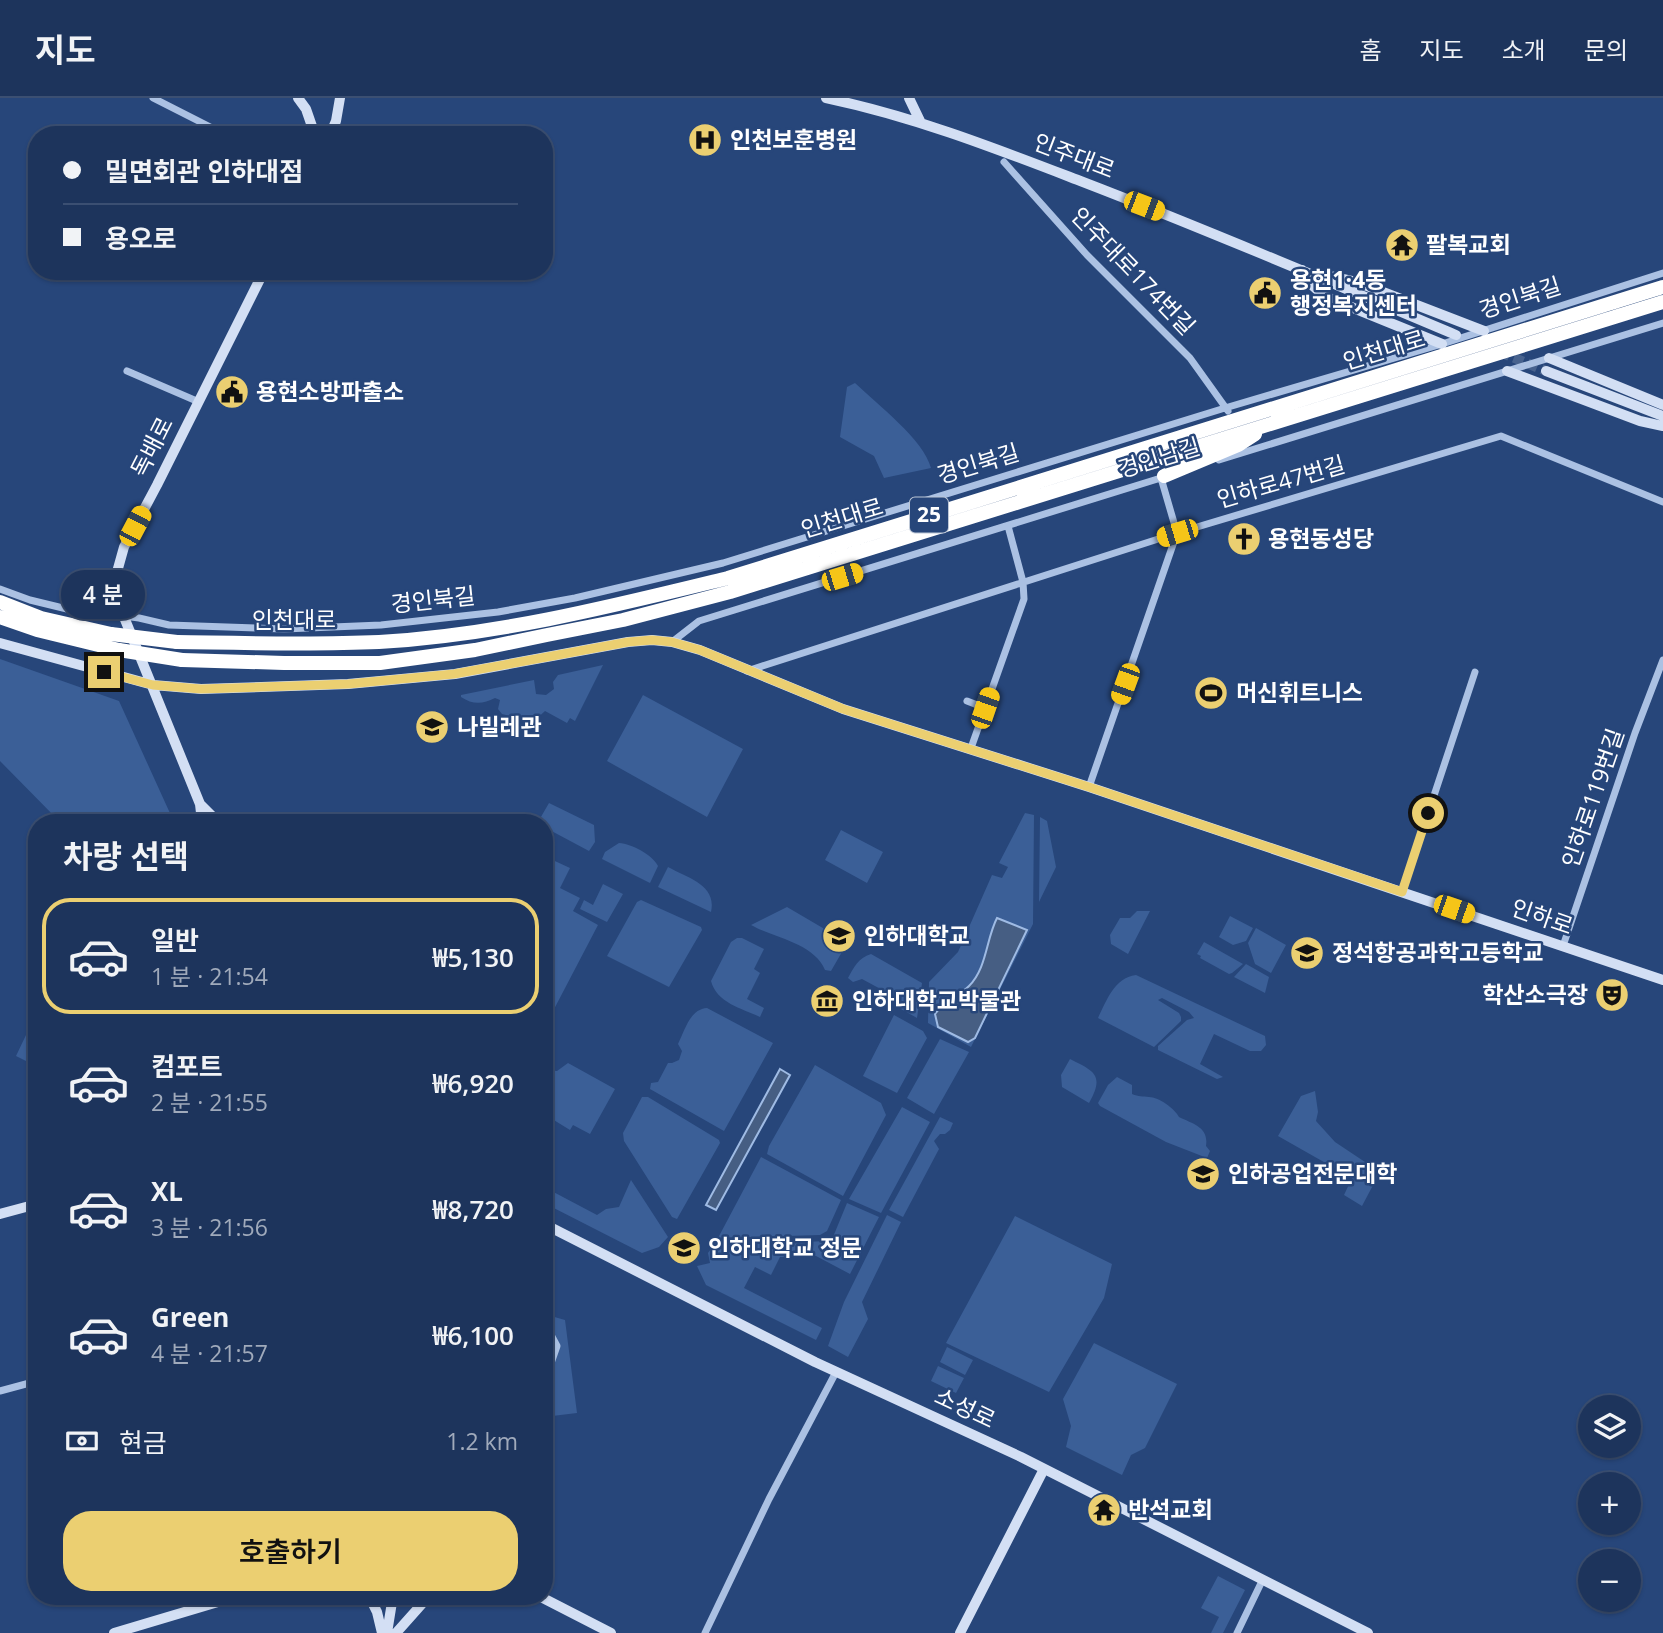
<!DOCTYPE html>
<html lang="ko">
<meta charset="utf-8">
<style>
:root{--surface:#1d345c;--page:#253c62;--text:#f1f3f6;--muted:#a0aabb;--line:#3b4f72;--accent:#ebcf71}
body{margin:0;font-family:"Open Sans","Noto Sans KR",sans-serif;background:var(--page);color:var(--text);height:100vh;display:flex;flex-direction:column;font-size:26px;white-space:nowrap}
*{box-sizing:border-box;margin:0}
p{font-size:23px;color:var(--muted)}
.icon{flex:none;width:38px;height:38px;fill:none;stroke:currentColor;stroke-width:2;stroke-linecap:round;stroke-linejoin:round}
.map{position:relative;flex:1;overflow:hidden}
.sheet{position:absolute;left:28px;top:716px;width:525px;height:791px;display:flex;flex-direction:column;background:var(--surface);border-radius:28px;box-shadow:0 2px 5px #0004,0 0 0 2px var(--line)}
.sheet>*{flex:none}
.guide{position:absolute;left:28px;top:28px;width:525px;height:154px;border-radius:28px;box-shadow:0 2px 5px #0004,0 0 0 2px var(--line);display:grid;align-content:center;height:154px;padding:0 35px;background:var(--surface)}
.tools{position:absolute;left:1578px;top:1297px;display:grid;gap:14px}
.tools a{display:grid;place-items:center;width:63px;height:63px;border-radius:50%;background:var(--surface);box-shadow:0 2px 5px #0004,0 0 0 2px var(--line);font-size:35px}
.end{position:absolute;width:32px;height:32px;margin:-16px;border:9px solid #ebcf71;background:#111;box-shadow:0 0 0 4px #111}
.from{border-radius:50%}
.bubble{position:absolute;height:49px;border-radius:24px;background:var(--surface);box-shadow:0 2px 5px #0004,0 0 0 2px var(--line);font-size:23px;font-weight:600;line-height:49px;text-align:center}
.car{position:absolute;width:21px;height:42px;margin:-21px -10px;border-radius:9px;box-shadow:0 0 5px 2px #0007;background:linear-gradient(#f5c518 24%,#345 0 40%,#f5c518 0 76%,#345 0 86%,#f5c518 0)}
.guide b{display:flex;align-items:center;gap:24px;height:66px;font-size:26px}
.guide b+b{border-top:2px solid var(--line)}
.guide i{width:18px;height:18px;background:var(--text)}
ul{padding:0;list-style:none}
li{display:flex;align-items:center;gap:21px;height:116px;margin:0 14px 10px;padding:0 21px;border:4px solid transparent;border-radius:28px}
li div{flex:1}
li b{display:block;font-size:26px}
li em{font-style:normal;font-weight:600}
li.on{border-color:var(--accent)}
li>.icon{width:63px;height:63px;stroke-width:1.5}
h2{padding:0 35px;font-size:32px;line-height:84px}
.pay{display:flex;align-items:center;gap:18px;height:77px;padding:0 35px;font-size:26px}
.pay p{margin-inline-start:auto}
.action{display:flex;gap:14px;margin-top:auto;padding:14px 35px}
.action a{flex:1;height:80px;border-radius:28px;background:var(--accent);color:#111;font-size:28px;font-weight:600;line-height:80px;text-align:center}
header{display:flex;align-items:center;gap:42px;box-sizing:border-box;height:98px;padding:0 35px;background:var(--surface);border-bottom:2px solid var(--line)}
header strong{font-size:33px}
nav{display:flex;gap:38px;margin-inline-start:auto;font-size:24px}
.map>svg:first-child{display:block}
.green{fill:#3b5f97}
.water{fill:#465e83;stroke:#9fbbe4;stroke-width:2}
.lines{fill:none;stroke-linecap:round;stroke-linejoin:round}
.secondary-tunnel{stroke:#47628e;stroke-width:10;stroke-dasharray:10 5;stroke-linecap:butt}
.street{stroke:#abc1e3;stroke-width:7}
.secondary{stroke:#d3dff4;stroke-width:10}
.highway{stroke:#fff;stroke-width:14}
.highway-bridge{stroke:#fff;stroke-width:14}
.route{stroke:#ebcf71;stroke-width:9}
.labels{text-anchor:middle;stroke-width:5;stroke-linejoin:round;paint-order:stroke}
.shield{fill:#27467a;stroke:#bec8d7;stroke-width:2}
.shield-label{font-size:21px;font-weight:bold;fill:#fff}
.poi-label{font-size:23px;font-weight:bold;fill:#fff;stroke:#27467a;text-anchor:start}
.street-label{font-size:23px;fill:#fff;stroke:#27467a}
</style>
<header>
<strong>지도</strong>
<nav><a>홈</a><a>지도</a><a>소개</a><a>문의</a></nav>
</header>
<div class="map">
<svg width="1663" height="1535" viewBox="0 0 1663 1535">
<rect width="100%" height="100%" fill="#27467a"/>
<path class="green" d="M 855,285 C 877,306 924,342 931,370 L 884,380 L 874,358 L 840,339 L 847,289 Z
M 0,561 L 119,603 L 174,724 L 60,724 L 0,663 Z
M 603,567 L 575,623 L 570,620 L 567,625 L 545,613 L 533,624 L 502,616 L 498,611 L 500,602 L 495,600 C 483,606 473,607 461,599 L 461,597 L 534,582 L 536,596 L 546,597 L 554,591 L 553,584 L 558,577 Z
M 643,597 L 743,651 L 707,719 L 607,663 Z
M 549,705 L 594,727 L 595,744 L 589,753 L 544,729 L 544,724 L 538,724 Z
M 1025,715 L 1034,717 L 1033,826 L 971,949 L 928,925 L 929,884 L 958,854 L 992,777 L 1002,780 L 1008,769 L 999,765 Z
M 1040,719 L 1047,723 L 1056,769 L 1039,804 Z
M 841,732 L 883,754 L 867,785 L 825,762 Z
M 619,745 C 632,746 653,757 658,768 L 650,785 L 602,761 L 605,754 Z
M 544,758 L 570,770 L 560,790 L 580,800 L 573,813 L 598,827 L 552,915 L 544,911 Z
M 668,769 C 688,780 717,787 711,814 L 658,789 Z
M 603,786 L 623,796 L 607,824 L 580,811 L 584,802 L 593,807 Z
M 641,802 L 701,829 L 702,832 L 669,889 L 607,858 L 637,804 Z
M 787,809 L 845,843 L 846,847 L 831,873 L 825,872 C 814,845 774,840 751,827 Z
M 1137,813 L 1150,813 L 1128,856 L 1111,846 L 1110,837 L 1120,820 L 1130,820 Z
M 1230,818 L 1253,830 L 1246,843 L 1233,847 L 1219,839 Z
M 1256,830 L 1286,847 L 1271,875 L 1255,866 L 1248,845 Z
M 737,840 L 742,840 L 764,851 L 754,871 L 760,875 L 747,901 L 764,910 L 760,919 C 741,910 717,905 711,883 L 731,844 Z
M 1204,844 L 1243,866 L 1232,875 L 1229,876 L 1200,860 L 1201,858 L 1197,856 Z
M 871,856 L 922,885 L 917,920 L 901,911 L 899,901 L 862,881 L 853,884 L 848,880 C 854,869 858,860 871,856 Z
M 1246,866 L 1269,879 L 1265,895 L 1234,879 Z
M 1136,877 L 1265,938 L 1266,947 L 1261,953 L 1250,953 L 1214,936 L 1200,966 L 1223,979 L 1217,981 L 1158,952 L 1158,948 L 1187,922 L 1194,920 L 1189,914 L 1162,900 L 1158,902 L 1179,915 L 1181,919 L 1181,923 L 1154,949 L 1098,920 C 1107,902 1114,880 1136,877 Z
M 707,910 L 773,945 L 724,1033 L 650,991 L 651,985 L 658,984 L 668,965 L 672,965 L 679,962 L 682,953 L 678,946 C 685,932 690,911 707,910 Z
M 894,917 L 923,933 L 927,940 L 897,995 L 863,978 Z
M 26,937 L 37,942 L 36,968 L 16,958 Z
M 940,941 L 969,954 L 934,1016 L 907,1000 Z
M 1070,961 C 1094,973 1105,977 1089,1005 L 1062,989 L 1061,977 Z
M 568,965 L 615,991 L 590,1036 L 573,1027 L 570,1032 L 544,1016 L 544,978 L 547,972 L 557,973 Z
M 815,967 L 881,1005 L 886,1017 L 843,1098 L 767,1056 L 769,1048 Z
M 1117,979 L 1132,987 L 1132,996 C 1139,999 1142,998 1149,999 C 1159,999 1175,1011 1179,1019 C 1193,1026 1209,1029 1206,1048 L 1210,1053 L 1207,1060 L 1166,1044 L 1100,1008 L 1098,1005 L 1108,987 Z
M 1315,993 L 1318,1014 L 1316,1023 L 1335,1044 L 1380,1074 L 1362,1108 L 1344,1097 L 1352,1080 L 1278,1038 L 1301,998 Z
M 642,999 L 648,999 L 719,1042 L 720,1045 L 677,1121 L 672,1119 L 624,1043 L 623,1035 Z
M 902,1009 L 930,1024 L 881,1115 L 849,1101 Z
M 940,1019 L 953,1025 L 950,1032 L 945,1036 L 940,1036 L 934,1043 L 939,1051 L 903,1119 L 889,1112 Z
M 761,1059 L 841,1102 L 827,1133 L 820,1137 L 718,1140 Z
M 631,1082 L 668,1139 L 659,1149 L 642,1155 L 544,1105 L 544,1089 L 597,1117 L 606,1111 L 619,1109 Z
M 847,1105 L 879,1119 L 850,1176 L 816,1158 L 780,1159 L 771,1177 L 755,1169 L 744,1190 L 822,1230 L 816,1242 L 706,1187 L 697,1168 L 710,1165 L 708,1155 L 713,1148 L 827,1143 L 833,1139 Z
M 887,1117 L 901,1124 L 862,1204 L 868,1221 L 848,1259 L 828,1248 L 844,1204 Z
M 1015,1118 L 1112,1166 L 1104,1200 L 1049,1294 L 946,1245 Z
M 544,1216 L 565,1222 L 577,1315 L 544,1319 Z
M 1094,1245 L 1177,1286 L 1145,1350 L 1131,1357 L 1122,1377 L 1066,1349 L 1071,1328 L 1063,1301 Z
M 947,1249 L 973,1262 L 965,1277 L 940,1264 Z
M 938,1268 L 964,1280 L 956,1295 L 931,1283 Z
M 1218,1478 L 1245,1492 L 1223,1535 L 1211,1535 L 1219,1519 L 1201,1510 Z"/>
<path class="water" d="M 997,820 L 1027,832 L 975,940 L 968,944 L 938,929 L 935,916 C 948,898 957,900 969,888 C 987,870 986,841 997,820 Z
M 780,971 L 790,977 L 716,1112 L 706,1107 Z"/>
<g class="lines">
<path class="secondary-tunnel" d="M 1500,254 L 1546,273"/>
<path class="street" d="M 153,0 L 226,37
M 1004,64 L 1087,157 L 1190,260 L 1228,313
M 127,273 L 199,304
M 1219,362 L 1663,225
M 0,491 L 30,502 L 67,511 L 139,520 L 169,527 L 284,531 L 381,527 L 498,514 L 575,500 L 723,465 L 1225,310 L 1442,246 L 1663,175
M 672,544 L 699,523 L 1164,379
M 747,573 L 1177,435 L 1501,338 L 1663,404
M 967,603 L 985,610
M 971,650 L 1024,501 L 1023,484 L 1008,428
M 1089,689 L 1177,435 L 1161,380
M 1402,794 L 1475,574
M 1563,848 L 1635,635 L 1663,562
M 544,1233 L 550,1235 L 557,1248 L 544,1285
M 0,1293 L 37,1283
M 705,1535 L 769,1401 L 836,1274
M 1237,1535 L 1263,1481"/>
<path class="secondary" d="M 298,0 L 306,11 L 315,37
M 826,0 C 916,19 997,51 1083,84 C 1208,132 1332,185 1456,237
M 909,0 L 920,23
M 330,37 L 336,23 L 340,0
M 1302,172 L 1312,187 L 1324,198 L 1442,246
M 1322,176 L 1357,184 L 1484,233
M 1549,260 L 1663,307
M 1507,273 L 1640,323 L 1663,328
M 1546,273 L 1663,318
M 0,545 L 153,587 L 201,591 L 348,586 L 455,576 L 628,544 L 652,542 L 672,544 L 700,552 L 843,611 L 1089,689 L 1663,882
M 200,706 L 124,519 L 119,499 L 117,474 L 124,449 L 157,387 L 264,173
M 202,724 L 200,706 L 218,724
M 0,1116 L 37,1106
M 544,1126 L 815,1264 L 1021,1359 L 1368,1535
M 369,1498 L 377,1514 L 382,1535
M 539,1498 L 611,1535
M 114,1535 L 238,1498
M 387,1535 L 393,1498
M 396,1535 L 429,1498
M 960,1535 L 1044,1371"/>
<path class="highway" d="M 1164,378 L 1238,347 L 1255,336
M 0,504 L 41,520 L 111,536
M 0,519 L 37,532 L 119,552
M 177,544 C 244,545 312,547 379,544 C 498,537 613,508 728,480 L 1663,189
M 182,562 L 284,565 L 380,565 L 475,552 L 547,537 L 623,522 L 730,494 L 1663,204"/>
<path class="highway-bridge" d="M 111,536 L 177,544
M 119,552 L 182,562"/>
</g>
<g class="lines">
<path class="route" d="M 104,574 L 153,587 L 201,591 L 348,586 L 454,576 L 628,544 L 652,542 L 672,544 L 700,552 L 843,611 L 1089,689 L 1402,794 L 1428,715"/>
</g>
<defs>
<g id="hospital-disc" transform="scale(1.75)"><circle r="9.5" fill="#ebcf71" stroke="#27467a"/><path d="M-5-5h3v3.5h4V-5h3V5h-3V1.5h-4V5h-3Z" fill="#111"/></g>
<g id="temple-disc" transform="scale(1.75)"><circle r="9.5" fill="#ebcf71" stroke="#27467a"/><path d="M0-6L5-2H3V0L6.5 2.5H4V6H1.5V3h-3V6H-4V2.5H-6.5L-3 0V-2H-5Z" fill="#111"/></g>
<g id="civic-disc" transform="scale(1.75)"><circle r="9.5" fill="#ebcf71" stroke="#27467a"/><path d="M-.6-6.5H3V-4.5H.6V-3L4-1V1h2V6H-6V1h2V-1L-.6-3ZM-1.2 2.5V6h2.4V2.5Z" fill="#111"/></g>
<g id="church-disc" transform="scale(1.75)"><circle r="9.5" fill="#ebcf71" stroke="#27467a"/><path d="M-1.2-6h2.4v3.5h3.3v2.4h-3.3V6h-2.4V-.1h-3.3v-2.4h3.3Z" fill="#111"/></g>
<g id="stadium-disc" transform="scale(1.75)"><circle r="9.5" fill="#ebcf71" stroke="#27467a"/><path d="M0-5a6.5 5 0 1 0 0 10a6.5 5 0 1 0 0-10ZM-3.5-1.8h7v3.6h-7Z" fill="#111"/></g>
<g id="university-disc" transform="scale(1.75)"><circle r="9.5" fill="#ebcf71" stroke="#27467a"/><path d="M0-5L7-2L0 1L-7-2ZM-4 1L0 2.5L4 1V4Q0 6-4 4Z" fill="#111"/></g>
<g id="school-disc" transform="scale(1.75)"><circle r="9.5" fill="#ebcf71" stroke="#27467a"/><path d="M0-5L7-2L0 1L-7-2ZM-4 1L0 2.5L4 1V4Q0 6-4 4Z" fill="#111"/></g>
<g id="theatre-disc" transform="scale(1.75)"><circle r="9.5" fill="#ebcf71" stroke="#27467a"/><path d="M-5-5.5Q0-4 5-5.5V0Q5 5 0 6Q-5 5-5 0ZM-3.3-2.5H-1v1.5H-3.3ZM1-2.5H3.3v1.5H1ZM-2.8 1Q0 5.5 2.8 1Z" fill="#111"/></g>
<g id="museum-disc" transform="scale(1.75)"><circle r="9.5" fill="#ebcf71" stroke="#27467a"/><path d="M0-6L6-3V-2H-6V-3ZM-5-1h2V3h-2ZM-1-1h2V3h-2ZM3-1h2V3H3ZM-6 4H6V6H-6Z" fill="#111"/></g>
</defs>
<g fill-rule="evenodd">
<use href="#hospital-disc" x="705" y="42"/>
<use href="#temple-disc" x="1402" y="147"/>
<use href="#civic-disc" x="1265" y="195"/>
<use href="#civic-disc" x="232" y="294"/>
<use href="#church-disc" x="1244" y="441"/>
<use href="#stadium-disc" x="1211" y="595"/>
<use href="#university-disc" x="432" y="629"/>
<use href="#university-disc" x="839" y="838"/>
<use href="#school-disc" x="1307" y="855"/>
<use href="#theatre-disc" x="1612" y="897"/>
<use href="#museum-disc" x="827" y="903"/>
<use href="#university-disc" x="1203" y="1076"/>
<use href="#university-disc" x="684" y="1150"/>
<use href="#temple-disc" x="1104" y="1412"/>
</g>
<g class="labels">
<rect class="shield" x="910" y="399.5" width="38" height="35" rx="5"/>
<g class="shield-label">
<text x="929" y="424">25</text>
</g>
<g class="poi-label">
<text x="730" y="50">인천보훈병원</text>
<text x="1426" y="155">팔복교회</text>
<text x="1290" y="190">용현1·4동<tspan x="1290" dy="26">행정복지센터</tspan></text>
<text x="256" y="302">용현소방파출소</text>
<text x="1268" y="449">용현동성당</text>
<text x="1236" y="603">머신휘트니스</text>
<text x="457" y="637">나빌레관</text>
<text x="864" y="846">인하대학교</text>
<text x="1332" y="863">정석항공과학고등학교</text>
<text x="1588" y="905" text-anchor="end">학산소극장</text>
<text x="852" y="911">인하대학교박물관</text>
<text x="1228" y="1084">인하공업전문대학</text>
<text x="708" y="1158">인하대학교 정문</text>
<text x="1128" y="1420">반석교회</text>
</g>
<g class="street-label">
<text transform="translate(1074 58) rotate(21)" y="8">인주대로</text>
<text transform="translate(1133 173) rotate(46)" y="8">인주대로174번길</text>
<text transform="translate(1520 200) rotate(-18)" y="8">경인북길</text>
<text transform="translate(1384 252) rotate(-17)" y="8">인천대로</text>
<text transform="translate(152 349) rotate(-63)" y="8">독배로</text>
<text transform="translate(1159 360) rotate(-17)" y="8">경인남길</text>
<text transform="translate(978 366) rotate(-17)" y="8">경인북길</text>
<text transform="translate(1281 384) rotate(-16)" y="8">인하로47번길</text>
<text transform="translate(842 420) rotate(-17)" y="8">인천대로</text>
<text transform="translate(433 502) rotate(-6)" y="8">경인북길</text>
<text x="294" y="530">인천대로</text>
<text transform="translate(1593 700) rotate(-71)" y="8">인하로119번길</text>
<text transform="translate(1542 819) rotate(19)" y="8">인하로</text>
<text transform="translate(965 1310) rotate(25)" y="8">소성로</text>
</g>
</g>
</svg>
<div class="tools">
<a><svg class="icon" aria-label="layers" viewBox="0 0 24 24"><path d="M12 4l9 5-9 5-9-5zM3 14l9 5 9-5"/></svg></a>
<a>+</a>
<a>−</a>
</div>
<i class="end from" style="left:1428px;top:715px"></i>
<i class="end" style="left:104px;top:574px"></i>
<div class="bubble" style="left:61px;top:472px;width:84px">4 분</div>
<i class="car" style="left:1144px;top:108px;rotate:111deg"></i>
<i class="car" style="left:135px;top:428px;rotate:28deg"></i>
<i class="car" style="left:1177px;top:435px;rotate:253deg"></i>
<i class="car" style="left:842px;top:479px;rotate:73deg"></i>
<i class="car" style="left:1125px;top:586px;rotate:200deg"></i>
<i class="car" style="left:985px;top:610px;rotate:19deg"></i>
<i class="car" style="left:1454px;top:811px;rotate:109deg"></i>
<div class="guide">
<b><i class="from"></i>밀면회관 인하대점</b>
<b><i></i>용오로</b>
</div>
<section class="sheet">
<h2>차량 선택</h2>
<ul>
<li class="on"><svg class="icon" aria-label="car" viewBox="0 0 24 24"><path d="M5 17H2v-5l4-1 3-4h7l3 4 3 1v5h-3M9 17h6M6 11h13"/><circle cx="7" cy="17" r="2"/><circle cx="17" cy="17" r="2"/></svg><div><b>일반</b><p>1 분 · 21:54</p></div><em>₩5,130</em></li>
<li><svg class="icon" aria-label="car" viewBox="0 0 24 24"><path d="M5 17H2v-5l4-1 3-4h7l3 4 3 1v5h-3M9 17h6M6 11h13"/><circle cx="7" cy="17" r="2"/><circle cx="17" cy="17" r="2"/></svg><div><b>컴포트</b><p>2 분 · 21:55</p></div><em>₩6,920</em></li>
<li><svg class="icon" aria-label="car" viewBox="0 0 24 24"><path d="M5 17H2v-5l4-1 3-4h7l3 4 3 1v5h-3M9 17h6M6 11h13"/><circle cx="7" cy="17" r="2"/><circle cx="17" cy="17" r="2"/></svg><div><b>XL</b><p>3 분 · 21:56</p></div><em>₩8,720</em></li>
<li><svg class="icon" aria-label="car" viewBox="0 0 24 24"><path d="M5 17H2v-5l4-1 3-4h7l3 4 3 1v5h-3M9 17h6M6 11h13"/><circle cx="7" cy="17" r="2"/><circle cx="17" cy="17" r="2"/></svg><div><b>Green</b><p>4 분 · 21:57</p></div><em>₩6,100</em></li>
</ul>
<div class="pay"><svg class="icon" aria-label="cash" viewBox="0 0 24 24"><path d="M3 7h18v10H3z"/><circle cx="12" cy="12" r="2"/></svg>현금<p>1.2 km</p></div>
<div class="action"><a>호출하기</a></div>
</section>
</div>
